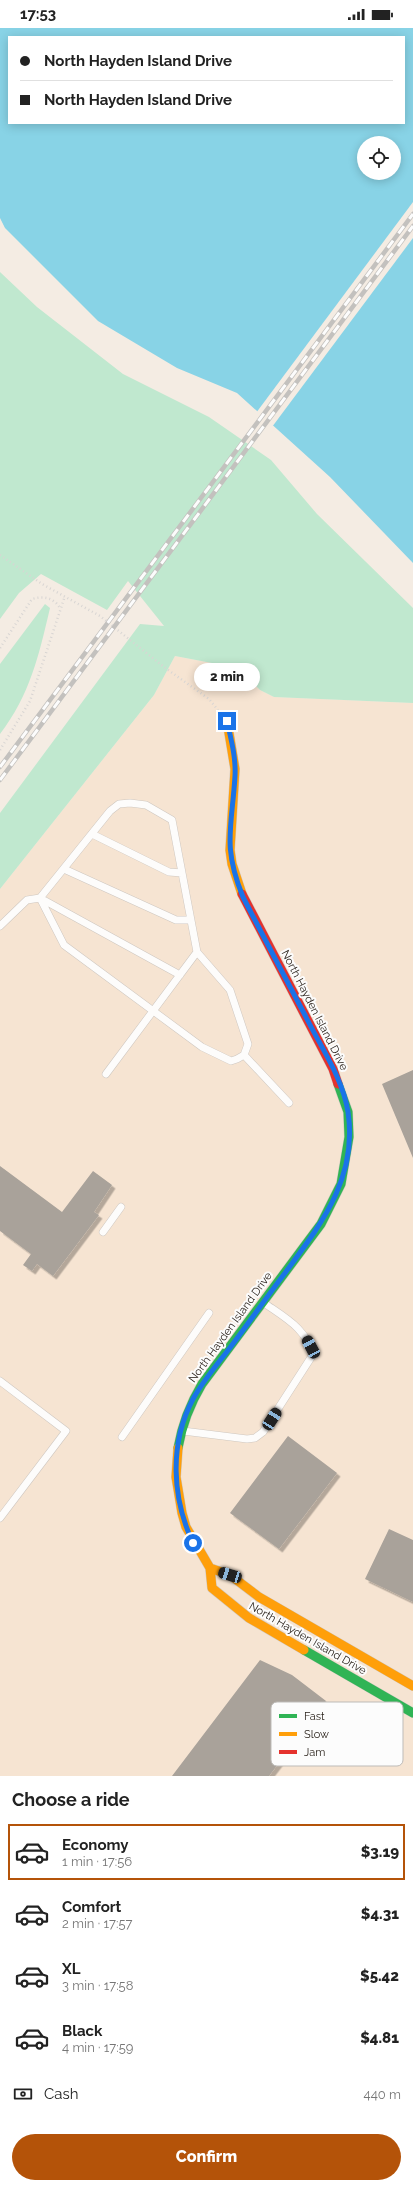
<!DOCTYPE html>
<meta charset="utf-8">
<style>
:root{--surface:#fff;--page:#f2f2f2;--text:#222;--muted:#767676;--line:#e0e0e0;--accent:#b45309}
body{margin:0;font-family:Raleway,sans-serif;background:var(--page);color:var(--text);height:100vh;display:flex;flex-direction:column;font-size:15px;white-space:nowrap}
*{box-sizing:border-box;margin:0}
p{font-size:13px;color:var(--muted)}
.icon{flex:none;width:22px;height:22px;fill:none;stroke:currentColor;stroke-width:2;stroke-linecap:round;stroke-linejoin:round}
.map{position:relative;height:1748px;overflow:hidden}
.sheet{display:flex;flex-direction:column;background:var(--surface);flex:1}
.sheet>*{flex:none}
.hud{position:absolute;left:8px;top:8px;width:397px;height:88px;border-radius:0px;box-shadow:0 2px 10px #0003;display:grid;align-content:center;height:88px;padding:0 12px;background:var(--surface)}
.buttons{position:absolute;left:357px;top:108px;display:grid;gap:8px}
.buttons a{display:grid;place-items:center;width:44px;height:44px;border-radius:50%;background:var(--surface);box-shadow:0 2px 10px #0003;font-size:20px}
.end{position:absolute;width:18px;height:18px;margin:-9px;border:5px solid #1a73e8;background:#fff;box-shadow:0 0 0 2px #fff}
.from{border-radius:50%}
.bubble{position:absolute;height:28px;border-radius:14px;background:var(--surface);box-shadow:0 2px 10px #0003;font-size:13px;font-weight:800;line-height:28px;text-align:center}
.car{position:absolute;width:12px;height:24px;margin:-12px -6px;border-radius:5px;box-shadow:0 0 3px 1px #0007;background:linear-gradient(#222 24%,#8ab4d8 0 40%,#222 0 76%,#8ab4d8 0 86%,#222 0)}
.hud b{display:flex;align-items:center;gap:14px;height:38px;font-size:15px}
.hud b+b{border-top:1px solid var(--line)}
.hud i{width:10px;height:10px;background:var(--text)}
ul{padding:0;list-style:none}
li{display:flex;align-items:center;gap:12px;height:56px;margin:0 8px 6px;padding:0 4px;border:2px solid transparent;border-radius:0px}
li div{flex:1}
li b{display:block;font-size:15px}
li em{font-style:normal;font-weight:800}
li.on{border-color:var(--accent)}
li>.icon{width:36px;height:36px;stroke-width:1.5}
h2{padding:0 12px;font-size:18px;line-height:48px}
.pay{display:flex;align-items:center;gap:10px;height:44px;padding:0 12px;font-size:15px}
.pay p{margin-inline-start:auto}
.button{display:flex;gap:8px;margin-top:auto;padding:8px 12px}
.button a{flex:1;height:46px;border-radius:24px;background:var(--accent);color:#fff;font-size:16px;font-weight:800;line-height:46px;text-align:center}
.status{display:flex;justify-content:space-between;align-items:center;height:28px;padding:0 20px;background:var(--surface);direction:ltr}
.status svg{height:11px;fill:currentColor}
.map>svg:first-child{display:block}
.built{fill:#f6e4d2}
.green{fill:#c0e8cf}
.water{fill:#88d3e6;fill-rule:evenodd}
.pier{fill:#f4ece3}
.building{fill:#a9a29a;filter:url(#shadow)}
.lines{fill:none;stroke-linecap:round;stroke-linejoin:round}
.lane-casing{stroke:#cec7c0;stroke-width:8}
.fast-casing{stroke:#cec7c0;stroke-width:10}
.slow-casing{stroke:#cec7c0;stroke-width:10}
.jam-casing{stroke:#cec7c0;stroke-width:10}
.path{stroke:#d8d5d3;stroke-width:2.5;stroke-dasharray:1 3;stroke-linecap:butt}
.lane{stroke:#fdfcfb;stroke-width:7}
.fast{stroke:#30b455;stroke-width:9}
.slow{stroke:#ff9f0a;stroke-width:9}
.jam{stroke:#e5322d;stroke-width:9}
.rail-casing{stroke:#c3c1be;stroke-width:4.5}
.rail{stroke:#fcfcfc;stroke-width:3;stroke-dasharray:9;stroke-linecap:butt}
.route{stroke:#1a73e8;stroke-width:5}
.labels{text-anchor:middle;stroke-width:4;stroke-linejoin:round;paint-order:stroke}
.street-label{font-size:11px;fill:#2a221b;stroke:#fcfcfc}
.key{fill:#fcfcfc;stroke:#bdbbb8;stroke-width:1}
.key-label{font-size:11px;fill:#2a221b}
</style>
<div class="status"><b>17:53</b><svg viewBox="0 0 49 12"><path d="M0 12V9h3v3zM5 12V6h3v6zM10 12V3h3v9zM15 12V0h3v12zM26 1h20v11H26zM47 4h2v5h-2z"/></svg></div>
<div class="map">
<svg width="413" height="1748" viewBox="0 0 413 1748">
<defs>
<filter id="shadow"><feDropShadow dx="3.5" dy="3.5" stdDeviation="0" flood-color="#0004"/></filter>
</defs>
<rect width="100%" height="100%" fill="#f4ece3"/>
<path class="built" d="M 175,628 L 238,640 L 260,662 L 274,669 L 413,675 L 413,1748 L 0,1748 L 0,861 L 154,667 Z"/>
<path class="green" d="M 0,244 L 37,279 L 123,346 L 209,389 L 271,432 L 317,486 L 413,580 L 413,675 L 274,669 L 260,662 L 238,640 L 175,628 L 154,667 L 0,861 L 0,785 L 140,596 L 164,598 L 128,553 L 107,582 L 41,546 L 19,565 L 0,591 Z
M 45,576 L 50,580 C 39,627 30,667 0,706 L 0,636 Z"/>
<path class="water" d="M 0,0 L 413,0 L 413,535 L 330,449 L 237,365 L 177,340 L 98,293 L 5,200 L 0,190 ZM 9,9 L 404,9 L 404,95 L 9,95 ZM 364,115 L 394,115 L 394,145 L 364,145 Z"/>
<path class="pier" d="M 413,174 L 413,210 L 272,399 L 256,385 Z"/>
<path class="building" d="M 413,1042 L 413,1130 L 382,1056 Z
M 0,1138 L 62,1184 L 93,1143 L 112,1157 L 94,1184 L 99,1187 L 53,1248 L 37,1236 L 32,1243 L 23,1237 L 31,1226 L 0,1203 Z
M 288,1408 L 337,1445 L 279,1521 L 230,1485 Z
M 389,1501 L 413,1512 L 413,1574 L 365,1551 Z
M 260,1632 L 292,1647 L 326,1673 L 269,1748 L 172,1748 Z"/>
<g class="lines">
<g class="lane-casing">
<path id="lane" d="M 130,775 L 146,777 L 172,792 L 197,924 L 230,962 L 248,1016 L 244,1027 L 237,1031 L 231,1033 L 202,1019 L 64,917 L 40,870 L 110,783 L 119,776 Z
M 92,806 L 169,844 L 182,845
M 64,841 L 176,892 L 191,892
M 0,898 L 27,872 L 40,870 L 180,947
M 244,1027 L 289,1075
M 106,1046 L 197,924
M 103,1204 L 121,1179
M 0,1353 L 66,1403 L 0,1490
M 183,1403 L 247,1411 L 255,1410 L 263,1404 L 312,1328 C 309,1302 284,1289 264,1275
M 122,1409 L 209,1285"/>
</g>
<g class="fast-casing">
<path id="fast" d="M 178,1420 C 182,1397 190,1376 202,1356 L 321,1196 L 341,1156 L 349,1109 L 348,1084 L 338,1056
M 304,1622 L 413,1685"/>
</g>
<g class="slow-casing">
<path id="slow" d="M 227,693 L 235,741 L 230,822 L 232,836 L 242,866
M 178,1420 L 176,1449 L 182,1485 L 186,1499 L 210,1540 L 212,1560 L 249,1590 L 304,1622
M 210,1540 L 230,1547 L 259,1569 L 413,1658"/>
</g>
<g class="jam-casing">
<path id="jam" d="M 242,866 L 333,1041 L 338,1056"/>
</g>
<path class="path" d="M 0,527 L 42,556 L 100,588 L 164,639 L 209,671 L 218,682
M 0,620 L 32,571 C 43,568 53,569 60,580
M 0,722 L 30,673 L 65,568"/>
<use href="#lane" class="lane"/>
<use href="#fast" class="fast"/>
<use href="#slow" class="slow"/>
<use href="#jam" class="jam"/>
<g class="rail-casing">
<path id="rail" d="M 0,739 L 413,186
M 0,752 L 413,198"/>
</g>
<use href="#rail" class="rail"/>
</g>
<g class="lines">
<path class="route" d="M 193,1515 C 172,1470 169,1416 193,1371 C 203,1353 216,1338 229,1321 C 248,1296 266,1270 285,1245 C 321,1196 358,1150 348,1084 C 343,1051 322,1021 307,991 C 286,951 264,910 243,869 C 222,818 232,799 235,748 C 236,729 231,711 227,693"/>
</g>
<g class="labels">
<g class="street-label">
<text transform="translate(315 982) rotate(63)" y="4">North Hayden Island Drive</text>
<text transform="translate(230 1299) rotate(-54)" y="4">North Hayden Island Drive</text>
<text transform="translate(308 1610) rotate(30)" y="4">North Hayden Island Drive</text>
</g>
</g>
<rect x="271" y="1674" width="132" height="64" rx="6" class="key"/>
<rect x="279" y="1686" width="18" height="4" fill="#30b455"/>
<rect x="279" y="1704" width="18" height="4" fill="#ff9f0a"/>
<rect x="279" y="1722" width="18" height="4" fill="#e5322d"/>
<g class="key-label">
<text x="304" y="1692">Fast</text>
<text x="304" y="1710">Slow</text>
<text x="304" y="1728">Jam</text>
</g>
</svg>
<div class="buttons">
<a><svg class="icon" aria-label="locate" viewBox="0 0 24 24"><circle cx="12" cy="12" r="6"/><path d="M12 2v4M12 18v4M2 12h4M18 12h4"/></svg></a>
</div>
<i class="end from" style="left:193px;top:1515px"></i>
<i class="end" style="left:227px;top:693px"></i>
<div class="bubble" style="left:194px;top:635px;width:66px">2 min</div>
<i class="car" style="left:311px;top:1319px;rotate:332deg"></i>
<i class="car" style="left:272px;top:1391px;rotate:33deg"></i>
<i class="car" style="left:230px;top:1547px;rotate:287deg"></i>
<div class="hud">
<b><i class="from"></i>North Hayden Island Drive</b>
<b><i></i>North Hayden Island Drive</b>
</div>
</div>
<section class="sheet">
<h2>Choose a ride</h2>
<ul>
<li class="on"><svg class="icon" aria-label="car" viewBox="0 0 24 24"><path d="M5 17H2v-5l4-1 3-4h7l3 4 3 1v5h-3M9 17h6M6 11h13"/><circle cx="7" cy="17" r="2"/><circle cx="17" cy="17" r="2"/></svg><div><b>Economy</b><p>1 min · 17:56</p></div><em>$3.19</em></li>
<li><svg class="icon" aria-label="car" viewBox="0 0 24 24"><path d="M5 17H2v-5l4-1 3-4h7l3 4 3 1v5h-3M9 17h6M6 11h13"/><circle cx="7" cy="17" r="2"/><circle cx="17" cy="17" r="2"/></svg><div><b>Comfort</b><p>2 min · 17:57</p></div><em>$4.31</em></li>
<li><svg class="icon" aria-label="car" viewBox="0 0 24 24"><path d="M5 17H2v-5l4-1 3-4h7l3 4 3 1v5h-3M9 17h6M6 11h13"/><circle cx="7" cy="17" r="2"/><circle cx="17" cy="17" r="2"/></svg><div><b>XL</b><p>3 min · 17:58</p></div><em>$5.42</em></li>
<li><svg class="icon" aria-label="car" viewBox="0 0 24 24"><path d="M5 17H2v-5l4-1 3-4h7l3 4 3 1v5h-3M9 17h6M6 11h13"/><circle cx="7" cy="17" r="2"/><circle cx="17" cy="17" r="2"/></svg><div><b>Black</b><p>4 min · 17:59</p></div><em>$4.81</em></li>
</ul>
<div class="pay"><svg class="icon" aria-label="cash" viewBox="0 0 24 24"><path d="M3 7h18v10H3z"/><circle cx="12" cy="12" r="2"/></svg>Cash<p>440 m</p></div>
<div class="button"><a>Confirm</a></div>
</section>
